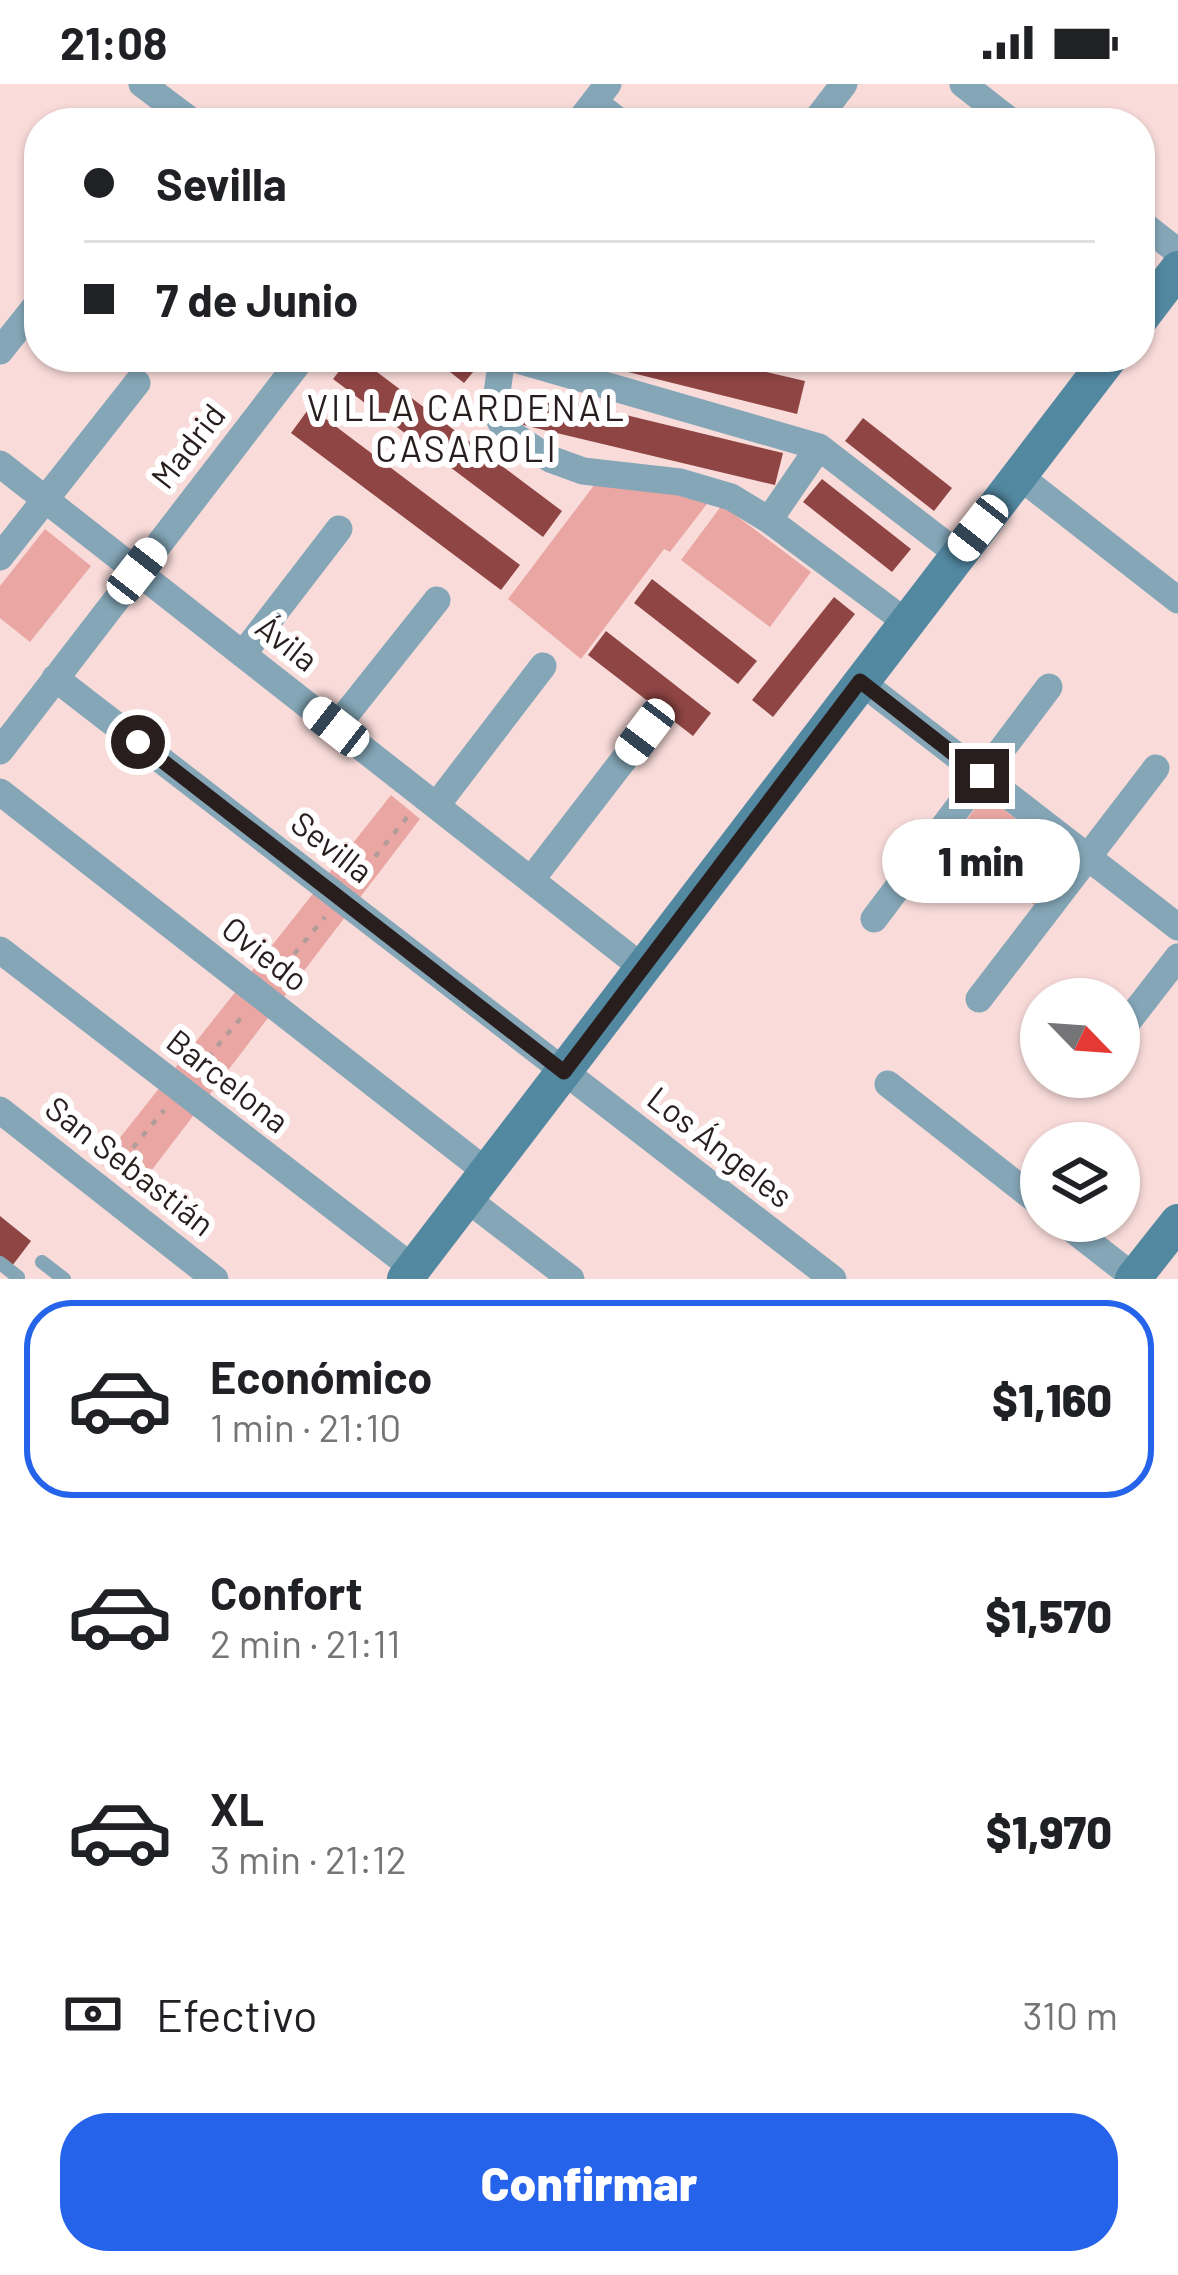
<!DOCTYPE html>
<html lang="es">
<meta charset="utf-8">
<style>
:root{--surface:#fff;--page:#f2f2f2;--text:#202124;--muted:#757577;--line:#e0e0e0;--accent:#2563eb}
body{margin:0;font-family:Barlow,sans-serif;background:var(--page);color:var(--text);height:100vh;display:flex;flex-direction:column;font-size:45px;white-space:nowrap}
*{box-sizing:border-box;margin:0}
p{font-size:39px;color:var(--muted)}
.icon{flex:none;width:66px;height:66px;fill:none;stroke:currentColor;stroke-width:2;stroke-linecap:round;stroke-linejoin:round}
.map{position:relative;height:1195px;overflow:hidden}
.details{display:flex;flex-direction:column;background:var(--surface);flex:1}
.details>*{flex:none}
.top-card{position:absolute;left:24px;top:24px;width:1131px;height:264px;border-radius:48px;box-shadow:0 3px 9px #0004;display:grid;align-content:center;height:264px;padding:0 60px;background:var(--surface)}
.needle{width:78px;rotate:115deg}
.tools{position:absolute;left:1020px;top:894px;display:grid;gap:24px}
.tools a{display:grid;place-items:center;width:120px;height:120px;border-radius:50%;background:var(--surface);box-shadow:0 3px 9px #0004;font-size:60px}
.end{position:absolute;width:54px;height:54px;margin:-27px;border:15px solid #291e1e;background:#fff;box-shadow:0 0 0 6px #fff}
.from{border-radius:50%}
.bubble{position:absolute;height:84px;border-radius:42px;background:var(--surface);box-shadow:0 3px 9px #0004;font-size:39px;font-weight:800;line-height:84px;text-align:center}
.car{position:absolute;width:36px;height:72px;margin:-36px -18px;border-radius:15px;box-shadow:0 0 9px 3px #0007;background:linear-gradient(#fff 24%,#345 0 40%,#fff 0 76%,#345 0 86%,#fff 0)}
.top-card b{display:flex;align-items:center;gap:42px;height:114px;font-size:45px}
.top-card b+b{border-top:3px solid var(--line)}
.top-card i{width:30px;height:30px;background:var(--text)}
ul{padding:21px 0 0;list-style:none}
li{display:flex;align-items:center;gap:36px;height:198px;margin:0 24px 18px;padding:0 36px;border:6px solid transparent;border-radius:48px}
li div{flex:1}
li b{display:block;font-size:45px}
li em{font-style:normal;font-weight:800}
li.selected{border-color:var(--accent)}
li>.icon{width:108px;height:108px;stroke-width:1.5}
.pay{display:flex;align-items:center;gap:30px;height:132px;padding:0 60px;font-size:45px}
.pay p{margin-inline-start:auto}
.action{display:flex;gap:24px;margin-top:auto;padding:24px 60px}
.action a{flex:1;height:138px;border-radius:48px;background:var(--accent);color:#fff;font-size:48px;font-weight:800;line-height:138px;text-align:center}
.status{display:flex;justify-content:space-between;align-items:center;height:84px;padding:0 60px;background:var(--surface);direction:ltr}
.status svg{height:33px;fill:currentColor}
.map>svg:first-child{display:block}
.green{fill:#e9a6a3}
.building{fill:#8f4544}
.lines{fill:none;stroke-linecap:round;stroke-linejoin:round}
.path{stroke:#b29c9a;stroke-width:4.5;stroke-dasharray:6 9;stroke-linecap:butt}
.lane{stroke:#84a6b7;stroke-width:14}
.street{stroke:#84a6b7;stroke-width:27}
.secondary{stroke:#5388a1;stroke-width:36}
.route{stroke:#291e1e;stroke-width:15}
.labels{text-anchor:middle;stroke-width:12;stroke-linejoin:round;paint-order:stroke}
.street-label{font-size:33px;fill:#291e1e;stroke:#fff}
.neighbourhood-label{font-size:36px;letter-spacing:3px;fill:#291e1e;stroke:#fff}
</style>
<div class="status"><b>21:08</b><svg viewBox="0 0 49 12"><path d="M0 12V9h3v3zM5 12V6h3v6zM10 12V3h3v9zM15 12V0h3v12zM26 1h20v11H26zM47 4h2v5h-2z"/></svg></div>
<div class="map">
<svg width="1178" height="1195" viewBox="0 0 1178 1195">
<rect width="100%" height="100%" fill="#f9dcda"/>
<path class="green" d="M 595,400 L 678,407 L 710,416 L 670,468 L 664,465 L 581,575 L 508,515 Z
M 722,421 L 811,488 L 770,543 L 681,476 Z
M 45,445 L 91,482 L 30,558 L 0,534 L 0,502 Z
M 391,711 L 420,735 L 135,1108 L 100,1079 Z
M 985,711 L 1072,778 L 1037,823 L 951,757 Z"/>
<path class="building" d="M 350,273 L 357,273 L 562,427 L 543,453 L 333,295 Z
M 431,273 L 479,273 L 483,276 L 464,299 Z
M 568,273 L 703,273 L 805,297 L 797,330 Z
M 531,308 L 783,369 L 775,401 L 523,341 Z
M 310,323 L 520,481 L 501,506 L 291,349 Z
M 863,334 L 952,404 L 934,427 L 845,357 Z
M 822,395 L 911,465 L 892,488 L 803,418 Z
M 652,495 L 757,577 L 738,600 L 634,519 Z
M 834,513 L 855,530 L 773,633 L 752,616 Z
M 606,547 L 711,629 L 693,652 L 588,571 Z
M 0,1132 L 31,1157 L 12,1182 L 0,1172 Z"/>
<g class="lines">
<path class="path" d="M 356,796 L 409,731
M 275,893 L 325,833
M 198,985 L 245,929
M 114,1087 L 164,1026"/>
<path class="lane" d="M 42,1178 L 64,1195
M 0,1179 L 18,1193"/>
<path class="street" d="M 142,0 L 194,39
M 963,0 L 1013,39
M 594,18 L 621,39
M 578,39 L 608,0
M 814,39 L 844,0
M 1140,138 L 1178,168
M 0,267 L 39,218
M 502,273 L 495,323 L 501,339 L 516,353 L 550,375 L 583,387 L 680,398 L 731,413 L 769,436 L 906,538
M 507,273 L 819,363 L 958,470
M 0,380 L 643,884
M 1019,392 L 1178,516
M 769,436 L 819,363
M 0,473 L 137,299
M 243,570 L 339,445
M 55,594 L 833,1195
M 860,597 L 1178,843
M 336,643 L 437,516
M 0,667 L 303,273
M 0,708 L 487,1088
M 436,722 L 543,582
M 531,796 L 645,648
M 874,835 L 1049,603
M 0,866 L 413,1184
M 979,915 L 1156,684
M 1119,949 L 1178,873
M 1084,994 L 1085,993
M 888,1000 L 1041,1120
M 0,1026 L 215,1195
M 467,1115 L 571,1195
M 1062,1137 L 1136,1195"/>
<path class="secondary" d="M 1140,235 L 1178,185
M 405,1195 L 1110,273
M 1133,1195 L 1178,1138"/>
</g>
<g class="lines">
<path class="route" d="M 138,658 L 564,988 L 860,597 L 982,692"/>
</g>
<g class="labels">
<g class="street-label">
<text transform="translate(188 362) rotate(-52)" y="12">Madrid</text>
<text transform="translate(287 559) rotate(38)" y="12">Ávila</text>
<text transform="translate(332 763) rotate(38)" y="12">Sevilla</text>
<text transform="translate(265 870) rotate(38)" y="12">Oviedo</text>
<text transform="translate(228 997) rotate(38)" y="12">Barcelona</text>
<text transform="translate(720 1063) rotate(38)" y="12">Los Ángeles</text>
<text transform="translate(130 1082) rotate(38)" y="12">San Sebastián</text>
</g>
<g class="neighbourhood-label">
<text x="467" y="337">VILLA CARDENAL<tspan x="467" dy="41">CASAROLI</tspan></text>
</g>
</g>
</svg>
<div class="tools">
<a><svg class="needle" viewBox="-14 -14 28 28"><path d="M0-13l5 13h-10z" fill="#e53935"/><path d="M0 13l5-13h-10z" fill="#757577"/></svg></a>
<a><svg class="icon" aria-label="layers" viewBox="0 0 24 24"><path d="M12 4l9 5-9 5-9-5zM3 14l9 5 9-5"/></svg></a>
</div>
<i class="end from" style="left:138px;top:658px"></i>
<i class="end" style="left:982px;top:692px"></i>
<div class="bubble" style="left:882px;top:735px;width:198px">1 min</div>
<i class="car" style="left:978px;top:444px;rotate:218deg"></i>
<i class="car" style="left:137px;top:487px;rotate:38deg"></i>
<i class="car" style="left:336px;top:643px;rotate:308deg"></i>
<i class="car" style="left:645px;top:648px;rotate:217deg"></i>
<div class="top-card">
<b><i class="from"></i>Sevilla</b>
<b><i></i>7 de Junio</b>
</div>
</div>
<section class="details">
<ul>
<li class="selected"><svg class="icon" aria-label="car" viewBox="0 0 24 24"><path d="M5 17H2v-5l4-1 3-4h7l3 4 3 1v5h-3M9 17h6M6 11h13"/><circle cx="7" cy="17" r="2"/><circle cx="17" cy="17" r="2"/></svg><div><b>Económico</b><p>1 min · 21:10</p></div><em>$1,160</em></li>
<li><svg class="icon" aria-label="car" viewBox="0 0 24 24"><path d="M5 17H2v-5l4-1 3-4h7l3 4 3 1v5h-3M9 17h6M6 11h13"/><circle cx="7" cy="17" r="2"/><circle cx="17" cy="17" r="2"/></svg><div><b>Confort</b><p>2 min · 21:11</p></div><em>$1,570</em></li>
<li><svg class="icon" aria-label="car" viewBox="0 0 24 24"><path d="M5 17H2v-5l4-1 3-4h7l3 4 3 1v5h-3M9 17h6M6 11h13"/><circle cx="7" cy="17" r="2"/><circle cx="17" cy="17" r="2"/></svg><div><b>XL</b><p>3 min · 21:12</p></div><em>$1,970</em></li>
</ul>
<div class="pay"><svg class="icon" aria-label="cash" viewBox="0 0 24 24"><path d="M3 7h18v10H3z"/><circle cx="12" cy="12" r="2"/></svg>Efectivo<p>310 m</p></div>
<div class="action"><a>Confirmar</a></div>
</section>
